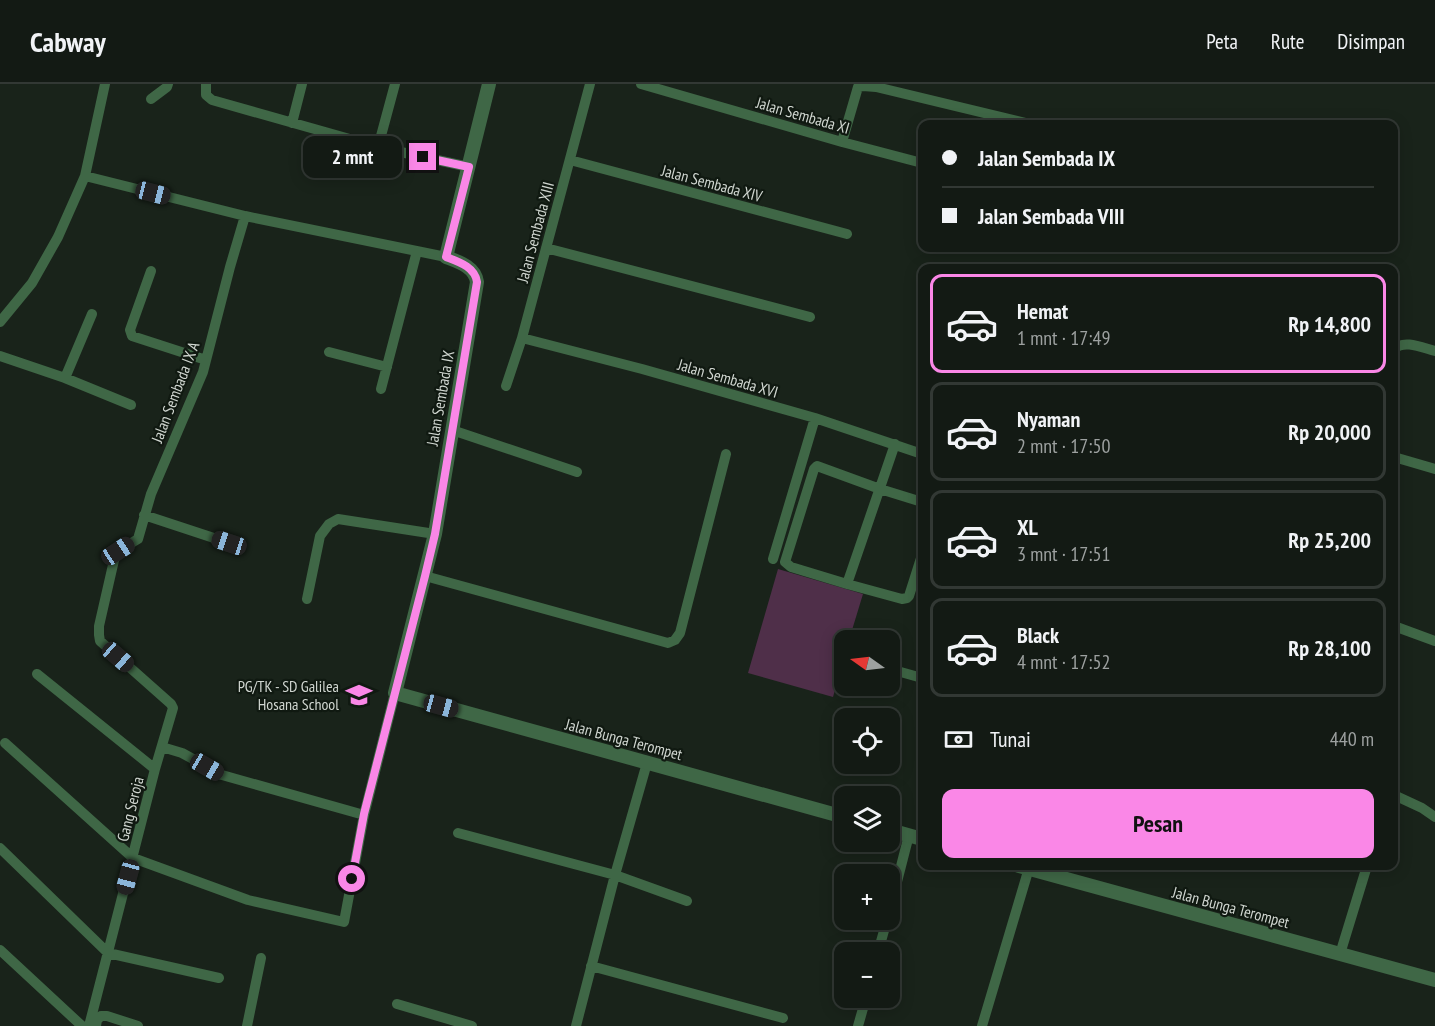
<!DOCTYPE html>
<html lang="id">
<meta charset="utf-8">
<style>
:root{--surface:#131a14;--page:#1c231d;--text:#f1f3f6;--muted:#9da1a0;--line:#323834;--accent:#fa87e7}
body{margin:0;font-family:"PT Sans Narrow",sans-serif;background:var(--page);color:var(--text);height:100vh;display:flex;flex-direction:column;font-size:22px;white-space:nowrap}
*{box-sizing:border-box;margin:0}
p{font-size:20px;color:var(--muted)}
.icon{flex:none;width:33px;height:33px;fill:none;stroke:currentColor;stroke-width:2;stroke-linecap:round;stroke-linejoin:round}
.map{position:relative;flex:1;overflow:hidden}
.details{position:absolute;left:918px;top:180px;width:480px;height:606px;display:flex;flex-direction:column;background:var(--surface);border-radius:12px;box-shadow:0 3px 15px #0003,0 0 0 2px var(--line)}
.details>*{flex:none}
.banner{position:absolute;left:918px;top:36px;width:480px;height:132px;border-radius:12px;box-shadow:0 3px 15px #0003,0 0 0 2px var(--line);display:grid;align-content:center;height:132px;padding:0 24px;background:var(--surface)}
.needle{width:39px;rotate:284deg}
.buttons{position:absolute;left:834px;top:546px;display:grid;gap:12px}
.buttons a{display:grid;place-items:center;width:66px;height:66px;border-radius:12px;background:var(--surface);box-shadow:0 3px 15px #0003,0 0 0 2px var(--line);font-size:30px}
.end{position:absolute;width:27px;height:27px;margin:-14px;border:8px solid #fa87e7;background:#111;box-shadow:0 0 0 3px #111}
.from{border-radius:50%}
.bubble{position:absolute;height:42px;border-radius:12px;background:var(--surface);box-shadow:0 3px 15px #0003,0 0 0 2px var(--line);font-size:20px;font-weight:700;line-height:42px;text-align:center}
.car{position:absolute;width:18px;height:36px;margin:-18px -9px;border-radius:8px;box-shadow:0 0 4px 2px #0007;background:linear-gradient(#222 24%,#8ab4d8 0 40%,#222 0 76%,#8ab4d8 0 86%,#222 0)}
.banner b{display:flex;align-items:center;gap:21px;height:57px;font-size:22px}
.banner b+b{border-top:2px solid var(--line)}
.banner i{width:15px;height:15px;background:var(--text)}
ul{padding:10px 0 0;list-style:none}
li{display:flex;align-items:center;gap:18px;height:99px;margin:0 12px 9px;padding:0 12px;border:3px solid var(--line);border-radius:12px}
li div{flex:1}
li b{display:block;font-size:22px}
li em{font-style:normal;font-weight:700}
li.current{border-color:var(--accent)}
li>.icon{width:54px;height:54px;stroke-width:1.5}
.pay{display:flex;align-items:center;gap:15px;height:66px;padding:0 24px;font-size:22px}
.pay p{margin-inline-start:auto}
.primary-button{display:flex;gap:12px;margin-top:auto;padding:12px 24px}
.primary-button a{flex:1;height:69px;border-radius:12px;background:var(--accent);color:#111;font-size:24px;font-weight:700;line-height:69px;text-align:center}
header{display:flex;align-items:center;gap:36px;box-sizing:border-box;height:84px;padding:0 30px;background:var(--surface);border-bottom:2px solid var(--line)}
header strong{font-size:28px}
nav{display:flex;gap:33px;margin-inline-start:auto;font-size:21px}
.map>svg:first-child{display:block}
.green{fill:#4f2f49}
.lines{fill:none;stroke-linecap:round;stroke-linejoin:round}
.minor{stroke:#3f6746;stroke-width:10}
.tertiary{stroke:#3f6746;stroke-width:14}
.route{stroke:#fa87e7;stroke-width:8}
.labels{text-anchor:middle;stroke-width:4.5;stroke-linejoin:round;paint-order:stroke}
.street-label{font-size:16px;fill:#d0d6d0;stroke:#101911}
.poi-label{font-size:16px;fill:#d0d6d0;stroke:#101911;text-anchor:end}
</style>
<header>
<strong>Cabway</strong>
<nav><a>Peta</a><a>Rute</a><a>Disimpan</a></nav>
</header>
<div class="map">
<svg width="1435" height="942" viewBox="0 0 1435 942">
<rect width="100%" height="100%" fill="#19231a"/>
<path class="green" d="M 778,485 L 863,510 L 849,556 L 844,556 L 844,574 L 833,613 L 748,589 Z"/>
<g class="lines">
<path class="minor" d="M 206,0 L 206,11 L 212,16 L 378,63 L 469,83
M 641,0 L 842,58 L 922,79
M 151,15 L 167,3 L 168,0
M 292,39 L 302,0
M 842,58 L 858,3 L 863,2 L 876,3 L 1030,40
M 378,63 L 395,0
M 570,76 L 847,150
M 85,92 L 245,132 L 446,173
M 546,164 L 810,233
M 151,187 L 130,246 L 132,252 L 206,276
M 0,238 L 32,199 L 58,153 L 85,92 L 105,0
M 522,254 L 642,285 L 815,334 L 922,370
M 1394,265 C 1404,255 1423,264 1435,267
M 329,268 L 387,283
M 0,272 L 65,294 L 131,321
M 65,294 L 92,230
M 506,302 L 522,254 L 590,0
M 381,305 L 417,167
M 452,346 L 577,388
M 895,360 L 847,500 L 791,483 L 785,478 L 814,385 L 817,382 L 880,405 L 922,418
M 1394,373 L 1435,385
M 144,431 L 229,459
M 773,475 L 815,334
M 425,492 L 668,559 L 675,556 L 680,549 L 726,370
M 847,500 L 902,515 L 907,514 L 909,512 L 922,471
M 307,515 L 320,452 L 329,440 L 338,435 L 435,450
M 1394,542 L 1435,557
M 890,585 L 922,594
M 37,590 L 155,685
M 5,659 L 133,774 L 248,816 L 344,838 L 364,731 L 395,609
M 162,663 L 182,669 L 222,691 L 364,731
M 1394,711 L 1422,724 L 1435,733
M 458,749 L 615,791 L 687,817
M 0,764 L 108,869 L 219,894
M 890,825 L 909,751
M 0,866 L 82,942
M 878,868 L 887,836
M 1340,870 L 1367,782
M 591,882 L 783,934
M 397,920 L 472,942
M 89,942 L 155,685 L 173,624 L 171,620 L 100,557 L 99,551 L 99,542 L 115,472 L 118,467 L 138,455 L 151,410 L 203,288 L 230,183 L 245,132
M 96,942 L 97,936 L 101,932 L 107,932 L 138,942
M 247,942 L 261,874
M 576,942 L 615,791 L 647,679
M 858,942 L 866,914
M 982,942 L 1029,784"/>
<path class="tertiary" d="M 489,0 L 446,173 C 459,178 475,183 477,198 L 435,450 L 395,609 L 844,733
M 890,746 L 922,755
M 1019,782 L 1435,896"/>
</g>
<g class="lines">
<path class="route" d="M 352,795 L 364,730 L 425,492 L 435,450 L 477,198 C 475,183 459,178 446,173 L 469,83 L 423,73"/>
</g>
<defs>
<g id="school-bare" transform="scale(2.07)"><path d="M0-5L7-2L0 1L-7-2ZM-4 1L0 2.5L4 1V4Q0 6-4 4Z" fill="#fa87e7" stroke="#101911" stroke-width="2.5" paint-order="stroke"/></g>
</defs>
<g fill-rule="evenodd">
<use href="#school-bare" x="359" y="611"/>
</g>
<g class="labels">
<g class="street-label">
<text transform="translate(803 31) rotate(16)" y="6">Jalan Sembada XI</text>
<text transform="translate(712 99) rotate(15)" y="6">Jalan Sembada XIV</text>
<text transform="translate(535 148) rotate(-75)" y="6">Jalan Sembada XIII</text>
<text transform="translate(728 294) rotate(16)" y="6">Jalan Sembada XVI</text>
<text transform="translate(175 308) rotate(-69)" y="6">Jalan Sembada IX A</text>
<text transform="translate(440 314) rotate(-80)" y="6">Jalan Sembada IX</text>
<text transform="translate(624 655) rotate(15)" y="6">Jalan Bunga Terompet</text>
<text transform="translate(130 725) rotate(-76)" y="6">Gang Seroja</text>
<text transform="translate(1231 823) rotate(15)" y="6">Jalan Bunga Terompet</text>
</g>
<g class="poi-label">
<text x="339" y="608">PG/TK - SD Galilea<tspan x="339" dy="18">Hosana School</tspan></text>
</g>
</g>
</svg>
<div class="buttons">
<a><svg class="needle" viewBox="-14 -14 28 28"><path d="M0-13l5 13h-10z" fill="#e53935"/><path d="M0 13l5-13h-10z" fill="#9da1a0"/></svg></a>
<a><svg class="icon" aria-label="locate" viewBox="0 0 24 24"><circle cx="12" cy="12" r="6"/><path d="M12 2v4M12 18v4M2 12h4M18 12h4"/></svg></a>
<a><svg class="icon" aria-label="layers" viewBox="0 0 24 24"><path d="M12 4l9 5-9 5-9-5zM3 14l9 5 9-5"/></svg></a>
<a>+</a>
<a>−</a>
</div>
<i class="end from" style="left:352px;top:795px"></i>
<i class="end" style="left:423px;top:73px"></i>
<div class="bubble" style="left:303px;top:52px;width:99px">2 mnt</div>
<i class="car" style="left:153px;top:109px;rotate:104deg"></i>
<i class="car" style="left:229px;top:459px;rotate:288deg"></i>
<i class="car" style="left:118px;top:467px;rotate:57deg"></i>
<i class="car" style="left:118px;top:573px;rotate:131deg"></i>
<i class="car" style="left:441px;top:622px;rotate:105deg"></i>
<i class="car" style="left:207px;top:683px;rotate:120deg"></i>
<i class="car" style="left:128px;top:793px;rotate:195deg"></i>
<div class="banner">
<b><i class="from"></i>Jalan Sembada IX</b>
<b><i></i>Jalan Sembada VIII</b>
</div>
<section class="details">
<ul>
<li class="current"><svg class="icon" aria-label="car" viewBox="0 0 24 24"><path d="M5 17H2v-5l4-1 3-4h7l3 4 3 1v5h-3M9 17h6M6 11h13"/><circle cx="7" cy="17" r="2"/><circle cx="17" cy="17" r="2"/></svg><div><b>Hemat</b><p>1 mnt · 17:49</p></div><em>Rp 14,800</em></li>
<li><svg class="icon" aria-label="car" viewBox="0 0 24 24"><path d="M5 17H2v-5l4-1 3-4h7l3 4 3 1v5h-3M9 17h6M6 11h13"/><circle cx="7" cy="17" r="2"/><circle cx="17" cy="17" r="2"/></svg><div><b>Nyaman</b><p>2 mnt · 17:50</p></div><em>Rp 20,000</em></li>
<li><svg class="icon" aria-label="car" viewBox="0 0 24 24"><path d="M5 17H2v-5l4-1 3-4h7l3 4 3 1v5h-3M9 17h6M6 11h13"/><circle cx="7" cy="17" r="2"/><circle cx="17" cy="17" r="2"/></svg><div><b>XL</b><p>3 mnt · 17:51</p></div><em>Rp 25,200</em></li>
<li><svg class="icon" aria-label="car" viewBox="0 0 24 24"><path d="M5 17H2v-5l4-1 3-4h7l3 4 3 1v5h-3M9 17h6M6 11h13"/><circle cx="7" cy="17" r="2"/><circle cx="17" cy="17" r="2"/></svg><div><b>Black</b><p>4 mnt · 17:52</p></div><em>Rp 28,100</em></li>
</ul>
<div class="pay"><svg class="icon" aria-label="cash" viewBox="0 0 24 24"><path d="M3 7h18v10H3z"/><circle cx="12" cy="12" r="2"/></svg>Tunai<p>440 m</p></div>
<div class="primary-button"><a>Pesan</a></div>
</section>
</div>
